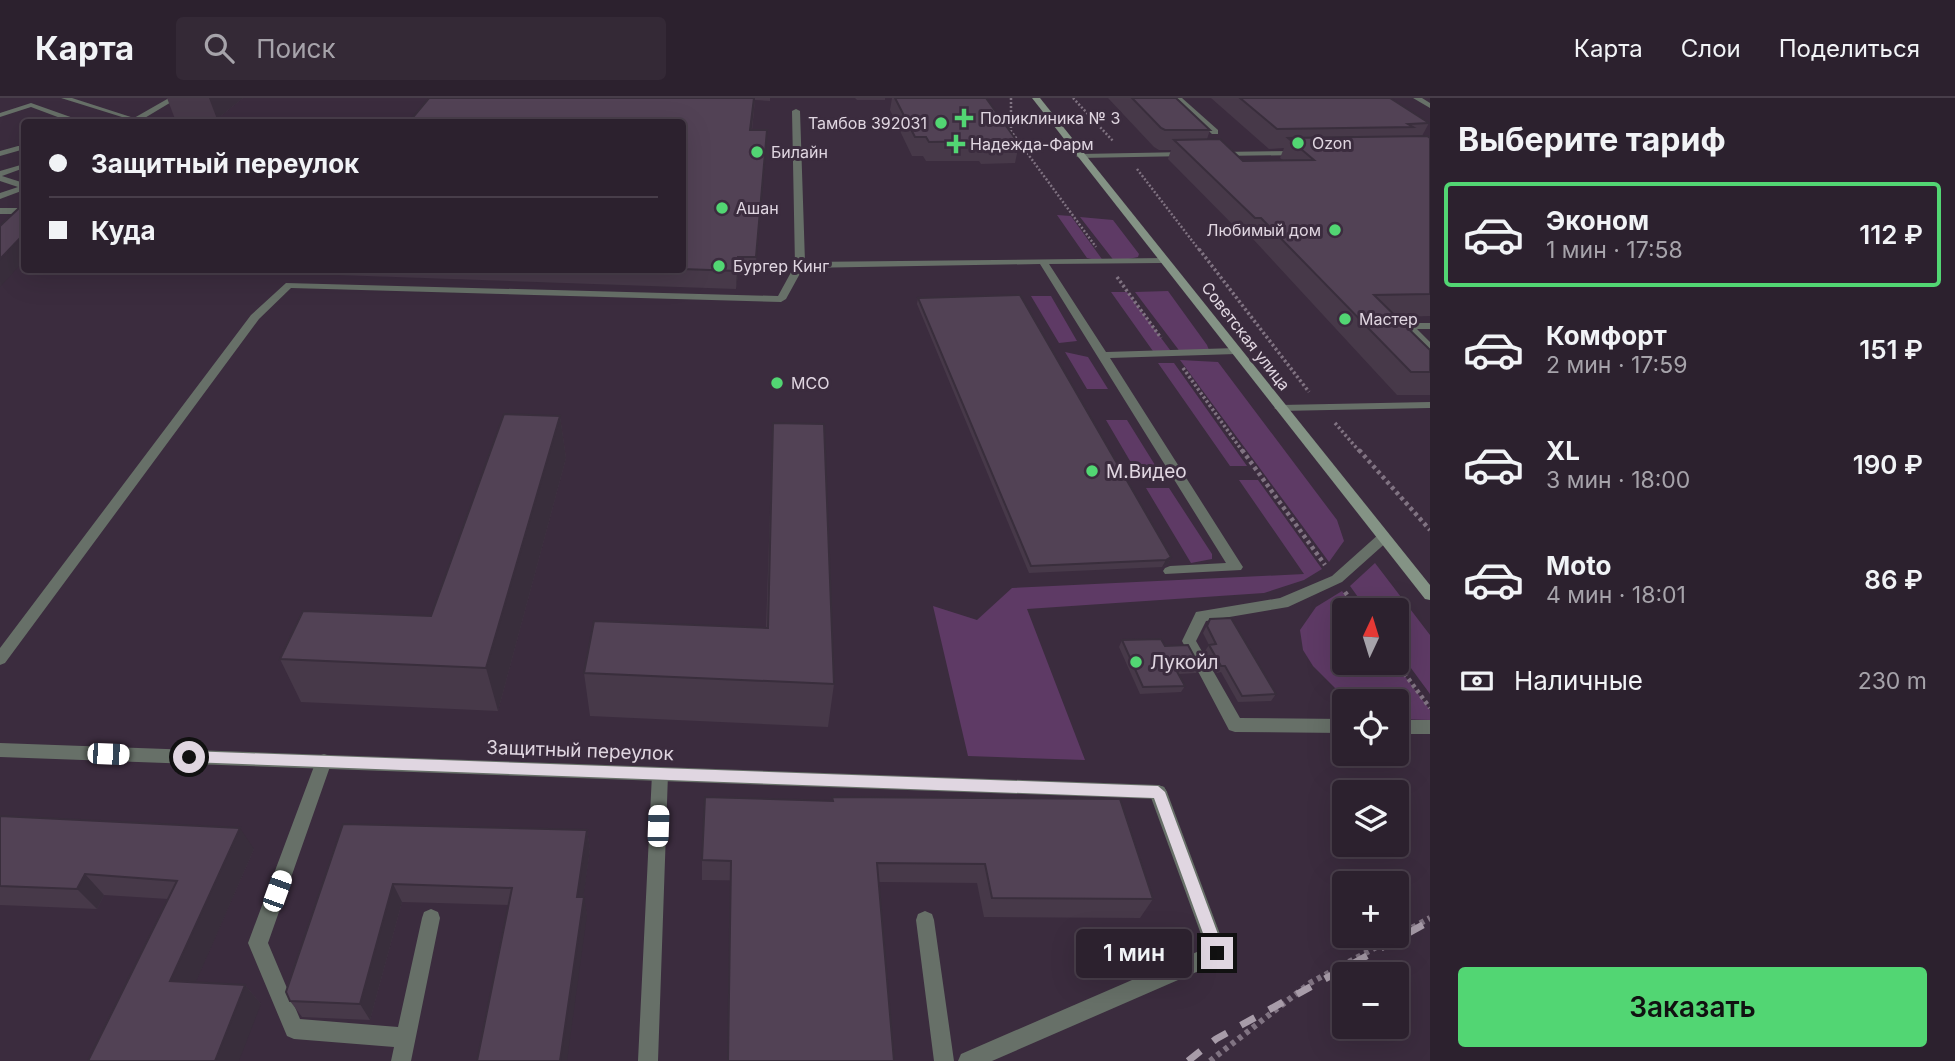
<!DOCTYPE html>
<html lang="ru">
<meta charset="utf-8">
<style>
:root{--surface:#2c212e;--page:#342936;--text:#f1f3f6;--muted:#a6a3aa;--line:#483e4a;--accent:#52d673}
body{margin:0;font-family:Inter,sans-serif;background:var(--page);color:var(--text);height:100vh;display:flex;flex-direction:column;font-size:26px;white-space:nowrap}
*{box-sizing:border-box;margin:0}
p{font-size:23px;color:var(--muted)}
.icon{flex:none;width:38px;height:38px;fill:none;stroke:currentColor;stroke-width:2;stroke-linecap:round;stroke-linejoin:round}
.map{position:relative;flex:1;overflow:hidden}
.details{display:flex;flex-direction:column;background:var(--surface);width:525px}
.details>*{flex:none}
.guide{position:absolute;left:21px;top:21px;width:665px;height:154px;border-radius:7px;box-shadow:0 7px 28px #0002,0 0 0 2px var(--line);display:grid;align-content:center;height:154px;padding:0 28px;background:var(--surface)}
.needle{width:46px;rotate:4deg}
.buttons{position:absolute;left:1332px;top:500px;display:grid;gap:14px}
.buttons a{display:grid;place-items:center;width:77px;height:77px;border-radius:7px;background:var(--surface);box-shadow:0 7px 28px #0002,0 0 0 2px var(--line);font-size:35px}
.end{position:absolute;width:32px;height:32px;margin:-16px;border:9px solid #e0d6e1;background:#111;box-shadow:0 0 0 4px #111}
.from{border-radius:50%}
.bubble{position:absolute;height:49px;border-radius:7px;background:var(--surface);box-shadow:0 7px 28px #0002,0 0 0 2px var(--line);font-size:23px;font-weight:600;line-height:49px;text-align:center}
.car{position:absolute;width:21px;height:42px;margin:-21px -10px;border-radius:9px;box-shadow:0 0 5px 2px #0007;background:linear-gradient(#fff 24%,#345 0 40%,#fff 0 76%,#345 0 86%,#fff 0)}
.guide b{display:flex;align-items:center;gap:24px;height:66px;font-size:26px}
.guide b+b{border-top:2px solid var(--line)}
.guide i{width:18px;height:18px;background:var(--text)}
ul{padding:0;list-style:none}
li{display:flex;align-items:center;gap:21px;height:105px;margin:0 14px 10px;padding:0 14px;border:4px solid transparent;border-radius:7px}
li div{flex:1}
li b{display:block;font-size:26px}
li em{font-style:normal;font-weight:600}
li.selected{border-color:var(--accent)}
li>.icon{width:63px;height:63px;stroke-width:1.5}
h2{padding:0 28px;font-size:32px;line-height:84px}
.pay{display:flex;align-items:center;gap:18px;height:77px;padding:0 28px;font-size:26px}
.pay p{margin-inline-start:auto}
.action{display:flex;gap:14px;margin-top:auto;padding:14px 28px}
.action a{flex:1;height:80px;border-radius:7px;background:var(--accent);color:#111;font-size:28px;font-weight:600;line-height:80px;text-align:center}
header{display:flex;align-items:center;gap:42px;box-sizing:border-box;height:98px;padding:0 35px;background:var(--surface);border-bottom:2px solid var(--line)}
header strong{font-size:33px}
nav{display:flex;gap:38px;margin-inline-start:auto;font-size:24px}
.search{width:490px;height:63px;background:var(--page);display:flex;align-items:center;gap:18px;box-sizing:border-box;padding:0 24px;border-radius:7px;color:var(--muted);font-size:26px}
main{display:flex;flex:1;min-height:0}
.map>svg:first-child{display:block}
.green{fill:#5e3a65}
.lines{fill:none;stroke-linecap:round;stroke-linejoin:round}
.path-far3{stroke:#807382;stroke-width:2.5;stroke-dasharray:2 2;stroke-linecap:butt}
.path-far2{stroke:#807382;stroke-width:3.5;stroke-dasharray:2.5 2.5;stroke-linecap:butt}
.path-far1{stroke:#807382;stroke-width:4.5;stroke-dasharray:3.5 3.5;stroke-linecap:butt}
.path{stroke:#807382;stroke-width:6;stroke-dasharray:4.5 4.5;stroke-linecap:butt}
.service{fill:#677068;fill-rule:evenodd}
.minor{fill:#677068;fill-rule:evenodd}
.secondary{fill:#849385;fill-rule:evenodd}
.rail{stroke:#a89ca9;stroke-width:7;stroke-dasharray:16 16;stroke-linecap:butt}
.wall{fill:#473949}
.shaded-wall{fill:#392e3c}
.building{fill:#524255;stroke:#392e3c;stroke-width:2}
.route{fill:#e0d6e1}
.poi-dot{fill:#52d673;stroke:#3b2c3e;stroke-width:2.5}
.labels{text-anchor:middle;stroke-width:6;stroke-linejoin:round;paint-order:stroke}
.far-poi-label{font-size:16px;fill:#e0d6e1;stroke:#3b2c3e;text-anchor:start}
.far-street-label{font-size:16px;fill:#e0d6e1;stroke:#3b2c3e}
.poi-label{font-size:19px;fill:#e0d6e1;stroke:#3b2c3e;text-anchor:start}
.street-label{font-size:19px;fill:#e0d6e1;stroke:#3b2c3e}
</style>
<header>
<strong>Карта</strong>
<div class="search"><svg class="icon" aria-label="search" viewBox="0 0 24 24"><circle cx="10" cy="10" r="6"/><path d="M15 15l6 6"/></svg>Поиск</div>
<nav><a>Карта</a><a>Слои</a><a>Поделиться</a></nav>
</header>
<main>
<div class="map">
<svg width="1430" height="963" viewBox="0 0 1430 963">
<rect width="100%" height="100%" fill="#3b2c3e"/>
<path class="green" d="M 1057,117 L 1071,118 L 1104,164 L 1087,160 Z
M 1080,119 L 1113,122 L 1139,156 L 1138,159 L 1115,164 Z
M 1168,193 L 1207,247 L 1209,252 L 1181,255 L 1135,194 Z
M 1111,194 L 1127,194 L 1173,256 L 1155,256 Z
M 1031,198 L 1051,198 L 1077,243 L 1059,245 Z
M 1065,254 L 1088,259 L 1108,291 L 1087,291 Z
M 1180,262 L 1218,264 L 1337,422 L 1344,443 L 1329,464 Z
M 1158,265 L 1174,265 L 1247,368 L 1230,368 Z
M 1106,322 L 1127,322 L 1155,367 L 1133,368 Z
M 1239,382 L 1258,382 L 1322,471 L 1304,482 L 1264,495 L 1027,511 L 1085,662 L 968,658 L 933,508 L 977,522 L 1012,490 L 1304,476 Z
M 1146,390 L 1169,390 L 1212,456 L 1212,461 L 1191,465 Z
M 1375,465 L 1430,537 L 1430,596 L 1397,551 L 1396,513 L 1368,513 L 1350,488 Z
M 1342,493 L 1357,513 L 1344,513 L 1344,565 L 1395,565 L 1430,612 L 1430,622 L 1397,621 L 1396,604 L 1351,604 L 1346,601 L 1313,568 L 1303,552 L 1300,532 L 1316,509 Z"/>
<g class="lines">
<path class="path-far3" d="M 1011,0 L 1011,33 L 1096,149
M 1073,0 L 1113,43
M 1021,48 L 1053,47
M 1137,71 L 1200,153"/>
<path class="path-far2" d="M 1199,151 L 1309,294
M 1117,179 L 1161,240
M 1183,270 L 1243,354
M 1335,325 L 1360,354"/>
<path class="path-far1" d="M 1242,352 L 1325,467
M 1359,352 L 1430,432
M 1345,494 L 1359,513
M 1396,564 L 1430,610"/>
<path class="path" d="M 1210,963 L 1310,885 L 1430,820"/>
<path class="service" d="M 1174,0 L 1182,0 L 1218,32 L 1218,36 L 1212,36 Z
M 1413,0 L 1422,0 L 1430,5 L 1430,10 Z
M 31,5 L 79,22 L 80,24 L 71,24 L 31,9 L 0,19 L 0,15 Z
M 796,11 L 800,13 L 805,164 L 1165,160 L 1165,164 L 1162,165 L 1049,166 L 1106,254 L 1236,250 L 1241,253 L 1236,256 L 1110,260 L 1241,466 L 1243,469 L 1241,472 L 1165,476 L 1163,473 L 1165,470 L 1170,468 L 1226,465 L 1040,166 L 803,170 L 786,201 L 781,204 L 291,190 L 259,221 L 5,565 L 0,567 L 0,550 L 251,217 L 286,185 L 778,198 L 795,167 L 792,13 Z
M 18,48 L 21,48 L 21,52 L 0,58 L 0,53 Z
M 24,66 L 24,70 L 2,78 L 24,85 L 24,92 L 0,101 L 0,95 L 18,89 L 0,83 L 0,73 Z
M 0,110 L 17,110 L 21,113 L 17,116 L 0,116 Z
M 1408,225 L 1430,225 L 1430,231 L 1417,231 L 1430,244 L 1430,253 L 1426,252 L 1404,230 L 1403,228 Z
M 1430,304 L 1430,310 L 1280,313 L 1274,310 L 1280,307 Z
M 1384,434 L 1391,439 L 1389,442 L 1342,484 L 1288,509 L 1206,523 L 1196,543 L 1240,620 L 1344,621 L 1344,635 L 1235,634 L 1229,632 L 1182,543 L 1196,514 L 1280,500 L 1332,478 L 1379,436 Z
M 1396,622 L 1430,622 L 1430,636 L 1396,636 Z
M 324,656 L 330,658 L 332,663 L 268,845 L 300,921 L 398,929 L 422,820 L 424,814 L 431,811 L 438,814 L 440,820 L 411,963 L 391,963 L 394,949 L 294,941 L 287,938 L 248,845 L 316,663 L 318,658 Z
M 660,669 L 666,671 L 668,676 L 658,963 L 638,963 L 652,676 L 654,671 Z
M 1158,687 L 1164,689 L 1167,694 L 1227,855 L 1224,862 L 992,963 L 958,963 L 961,956 L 1206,850 L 1149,694 L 1152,689 Z
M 925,813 L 932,816 L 934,822 L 954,963 L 934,963 L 916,822 L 918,816 Z"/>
<path class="minor" d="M 61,0 L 72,0 L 134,20 L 169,0 L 178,0 L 138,24 Z
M 1299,53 L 1303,55 L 1302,57 L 1218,58 L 1214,56 L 1218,54 Z
M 1187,54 L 1190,54 L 1190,58 L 1080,60 L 1076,58 L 1080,56 Z
M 0,645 L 1158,687 L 1164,689 L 1167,694 L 1164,699 L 1158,701 L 0,659 Z"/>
<path class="secondary" d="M 1032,0 L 1040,0 L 1430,487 L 1430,502 L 1425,501 Z"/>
<path class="rail" d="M 1188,963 L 1216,941 L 1430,823"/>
</g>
<path class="wall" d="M 167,0 L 243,0 L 217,21 L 175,21 Z
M 429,0 L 770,0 L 770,3 L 755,2 L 752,32 L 766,48 L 755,177 L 738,177 L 736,191 L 309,176 L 308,172 L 682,172 Z
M 855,0 L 885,0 L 885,2 L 857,2 Z
M 892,0 L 986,0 L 1019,46 L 1015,65 L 981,66 L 979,63 L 926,63 L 923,58 L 912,58 L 890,12 Z
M 1108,0 L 1176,0 L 1210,32 L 1207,41 L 1243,63 L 1283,62 L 1280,60 L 1284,50 L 1269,51 L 1211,0 L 1390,0 L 1429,25 L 1422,38 L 1430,40 L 1430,218 L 1396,219 L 1430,252 L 1430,297 L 1397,297 L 1253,141 L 1247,141 L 1168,61 L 1171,52 L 1159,52 L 1154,49 Z
M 918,200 L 1171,459 L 1168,466 L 1162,469 L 1029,475 L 917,206 Z
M 560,318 L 566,360 L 498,613 L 301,604 L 280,561 L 431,518 Z
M 773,325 L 834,586 L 828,629 L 590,618 L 584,575 L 766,530 Z
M 1210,521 L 1276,596 L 1271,603 L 1238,604 L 1221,574 L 1217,575 L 1205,553 L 1209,547 L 1203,535 Z
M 1122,542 L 1165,548 L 1200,569 L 1196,575 L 1179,576 L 1185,588 L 1181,594 L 1140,596 L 1119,549 Z
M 832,699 L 1153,801 L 1140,820 L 984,819 L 977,785 L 702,782 L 702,762 L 832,703 Z
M 0,718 L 254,751 L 195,885 L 245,887 L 261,906 L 88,963 L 168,801 L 104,797 L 97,811 L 0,807 Z
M 343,726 L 587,732 L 590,751 L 583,799 L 587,817 L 509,807 L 402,804 L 370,922 L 302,919 L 290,903 Z"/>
<path class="shaded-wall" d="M 209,0 L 243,0 L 217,21 Z
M 754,0 L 755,0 L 750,47 L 750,32 Z
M 767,32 L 766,48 L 755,177 L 756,159 Z
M 24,136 L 24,163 L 0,189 L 0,161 Z
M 738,159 L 738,177 L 736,191 L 737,173 Z
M 560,318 L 566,360 L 498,613 L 486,570 Z
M 1171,459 L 1168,466 L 1162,469 L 1166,462 Z
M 240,730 L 254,751 L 188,902 L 170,883 Z
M 587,732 L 590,751 L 581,816 L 577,799 Z
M 85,776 L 104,797 L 97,811 L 77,791 Z
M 393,786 L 402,804 L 370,922 L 360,906 Z
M 584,799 L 587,817 L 567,963 L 560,963 Z
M 245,887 L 261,906 L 239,963 L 215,963 Z"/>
<path class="building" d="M 429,0 L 754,0 L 750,32 L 767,32 L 756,159 L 738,159 L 737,173 L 682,171 L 682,24 L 409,24 Z
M 895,0 L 986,0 L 1019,46 L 985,47 L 983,43 L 929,44 L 926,39 L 915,39 Z
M 1132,0 L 1176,0 L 1210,32 L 1165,32 L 1161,30 Z
M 1240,0 L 1390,0 L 1429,25 L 1408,26 L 1413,29 L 1277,31 Z
M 1427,38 L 1430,40 L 1430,196 L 1374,197 L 1430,252 L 1430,274 L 1411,274 L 1261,120 L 1255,120 L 1174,42 L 1220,41 L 1243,63 L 1314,62 L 1288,40 Z
M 19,110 L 24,110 L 24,136 L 0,161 L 0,128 Z
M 1020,197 L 1171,459 L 1166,462 L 1031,468 L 918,200 Z
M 504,316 L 560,318 L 486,570 L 280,561 L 303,513 L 431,518 Z
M 773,325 L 824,326 L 834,586 L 584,575 L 594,523 L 768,530 Z
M 1231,520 L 1276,596 L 1242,598 L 1225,568 L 1221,568 L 1209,547 L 1216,546 L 1207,528 L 1210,521 Z
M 1161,541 L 1165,548 L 1188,547 L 1200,569 L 1175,570 L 1185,588 L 1143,589 L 1122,542 Z
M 705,699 L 833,703 L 832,699 L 1120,701 L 1153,801 L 992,800 L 985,766 L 877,765 L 894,963 L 728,963 L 731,763 L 702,762 Z
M 0,718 L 240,730 L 170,883 L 245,887 L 215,963 L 88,963 L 177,783 L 85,776 L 77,791 L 0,788 Z
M 343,726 L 587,732 L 577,799 L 584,799 L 560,963 L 477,963 L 512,790 L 393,786 L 360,906 L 290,903 L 286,894 Z"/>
<path class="route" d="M 189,653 L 1158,688 L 1165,694 L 1225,855 L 1217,862 L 1212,860 L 1154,700 L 189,664 L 182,659 Z"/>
<g class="poi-dot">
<path d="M960.5 9.5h7v7h7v7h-7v7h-7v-7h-7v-7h7z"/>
<circle cx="941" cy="25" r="7"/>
<circle cx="1298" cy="45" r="7"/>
<path d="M952.5 35.5h7v7h7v7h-7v7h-7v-7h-7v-7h7z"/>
<circle cx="757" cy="54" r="7"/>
<circle cx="722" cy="110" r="7"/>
<circle cx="1335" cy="132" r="7"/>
<circle cx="719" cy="168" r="7"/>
<circle cx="1345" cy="221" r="7"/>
<circle cx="777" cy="285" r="7"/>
<circle cx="1092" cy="373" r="7"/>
<circle cx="1136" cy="564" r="7"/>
</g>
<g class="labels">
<g class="far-poi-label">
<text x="980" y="26">Поликлиника № 3</text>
<text x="927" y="31" text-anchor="end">Тамбов 392031</text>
<text x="1312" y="51">Ozon</text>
<text x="970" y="52">Надежда-Фарм</text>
<text x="771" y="60">Билайн</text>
<text x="736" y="116">Ашан</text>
<text x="1321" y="138" text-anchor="end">Любимый дом</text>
<text x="733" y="174">Бургер Кинг</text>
<text x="1359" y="227">Мастер</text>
<text x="791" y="291">МСО</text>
</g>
<g class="far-street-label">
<text transform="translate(1246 238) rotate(52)" y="6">Советская улица</text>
</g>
<g class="poi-label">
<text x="1106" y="380">М.Видео</text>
<text x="1150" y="571">Лукойл</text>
</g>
<g class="street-label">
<text transform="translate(580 652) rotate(2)" y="7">Защитный переулок</text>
</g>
</g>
</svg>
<div class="buttons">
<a><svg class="needle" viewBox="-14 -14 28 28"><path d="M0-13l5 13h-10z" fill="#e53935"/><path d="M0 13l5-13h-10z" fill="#a6a3aa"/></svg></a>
<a><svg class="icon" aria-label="locate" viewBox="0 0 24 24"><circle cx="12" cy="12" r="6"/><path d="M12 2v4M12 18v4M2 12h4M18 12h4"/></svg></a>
<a><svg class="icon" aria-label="layers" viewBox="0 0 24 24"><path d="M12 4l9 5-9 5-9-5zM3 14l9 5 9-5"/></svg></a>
<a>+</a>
<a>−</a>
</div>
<i class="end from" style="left:189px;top:659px"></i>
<i class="end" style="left:1217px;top:855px"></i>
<div class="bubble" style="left:1076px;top:831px;width:116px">1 мин</div>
<i class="car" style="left:108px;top:656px;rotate:92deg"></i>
<i class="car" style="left:658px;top:728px;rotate:2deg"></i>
<i class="car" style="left:277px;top:793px;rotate:20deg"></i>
<div class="guide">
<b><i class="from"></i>Защитный переулок</b>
<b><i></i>Куда</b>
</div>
</div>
<section class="details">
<h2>Выберите тариф</h2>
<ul>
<li class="selected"><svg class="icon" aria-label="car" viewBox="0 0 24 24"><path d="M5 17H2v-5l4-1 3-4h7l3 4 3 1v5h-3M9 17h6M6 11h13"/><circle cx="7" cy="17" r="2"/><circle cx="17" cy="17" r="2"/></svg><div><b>Эконом</b><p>1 мин · 17:58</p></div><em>112 ₽</em></li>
<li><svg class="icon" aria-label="car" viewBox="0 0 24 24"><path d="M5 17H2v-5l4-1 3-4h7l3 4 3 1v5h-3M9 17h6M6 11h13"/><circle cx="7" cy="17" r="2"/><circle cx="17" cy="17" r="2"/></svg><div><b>Комфорт</b><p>2 мин · 17:59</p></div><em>151 ₽</em></li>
<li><svg class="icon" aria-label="car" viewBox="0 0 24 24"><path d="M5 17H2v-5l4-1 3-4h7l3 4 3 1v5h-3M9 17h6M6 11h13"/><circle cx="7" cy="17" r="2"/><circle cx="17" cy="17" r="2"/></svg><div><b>XL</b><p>3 мин · 18:00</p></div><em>190 ₽</em></li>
<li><svg class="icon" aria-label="car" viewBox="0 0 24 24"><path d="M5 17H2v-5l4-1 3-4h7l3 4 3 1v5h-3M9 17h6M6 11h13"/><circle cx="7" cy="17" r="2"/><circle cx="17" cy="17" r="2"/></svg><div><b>Moto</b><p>4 мин · 18:01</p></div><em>86 ₽</em></li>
</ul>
<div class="pay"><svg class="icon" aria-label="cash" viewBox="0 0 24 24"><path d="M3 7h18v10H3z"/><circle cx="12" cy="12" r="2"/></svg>Наличные<p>230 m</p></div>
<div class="action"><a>Заказать</a></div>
</section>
</main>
